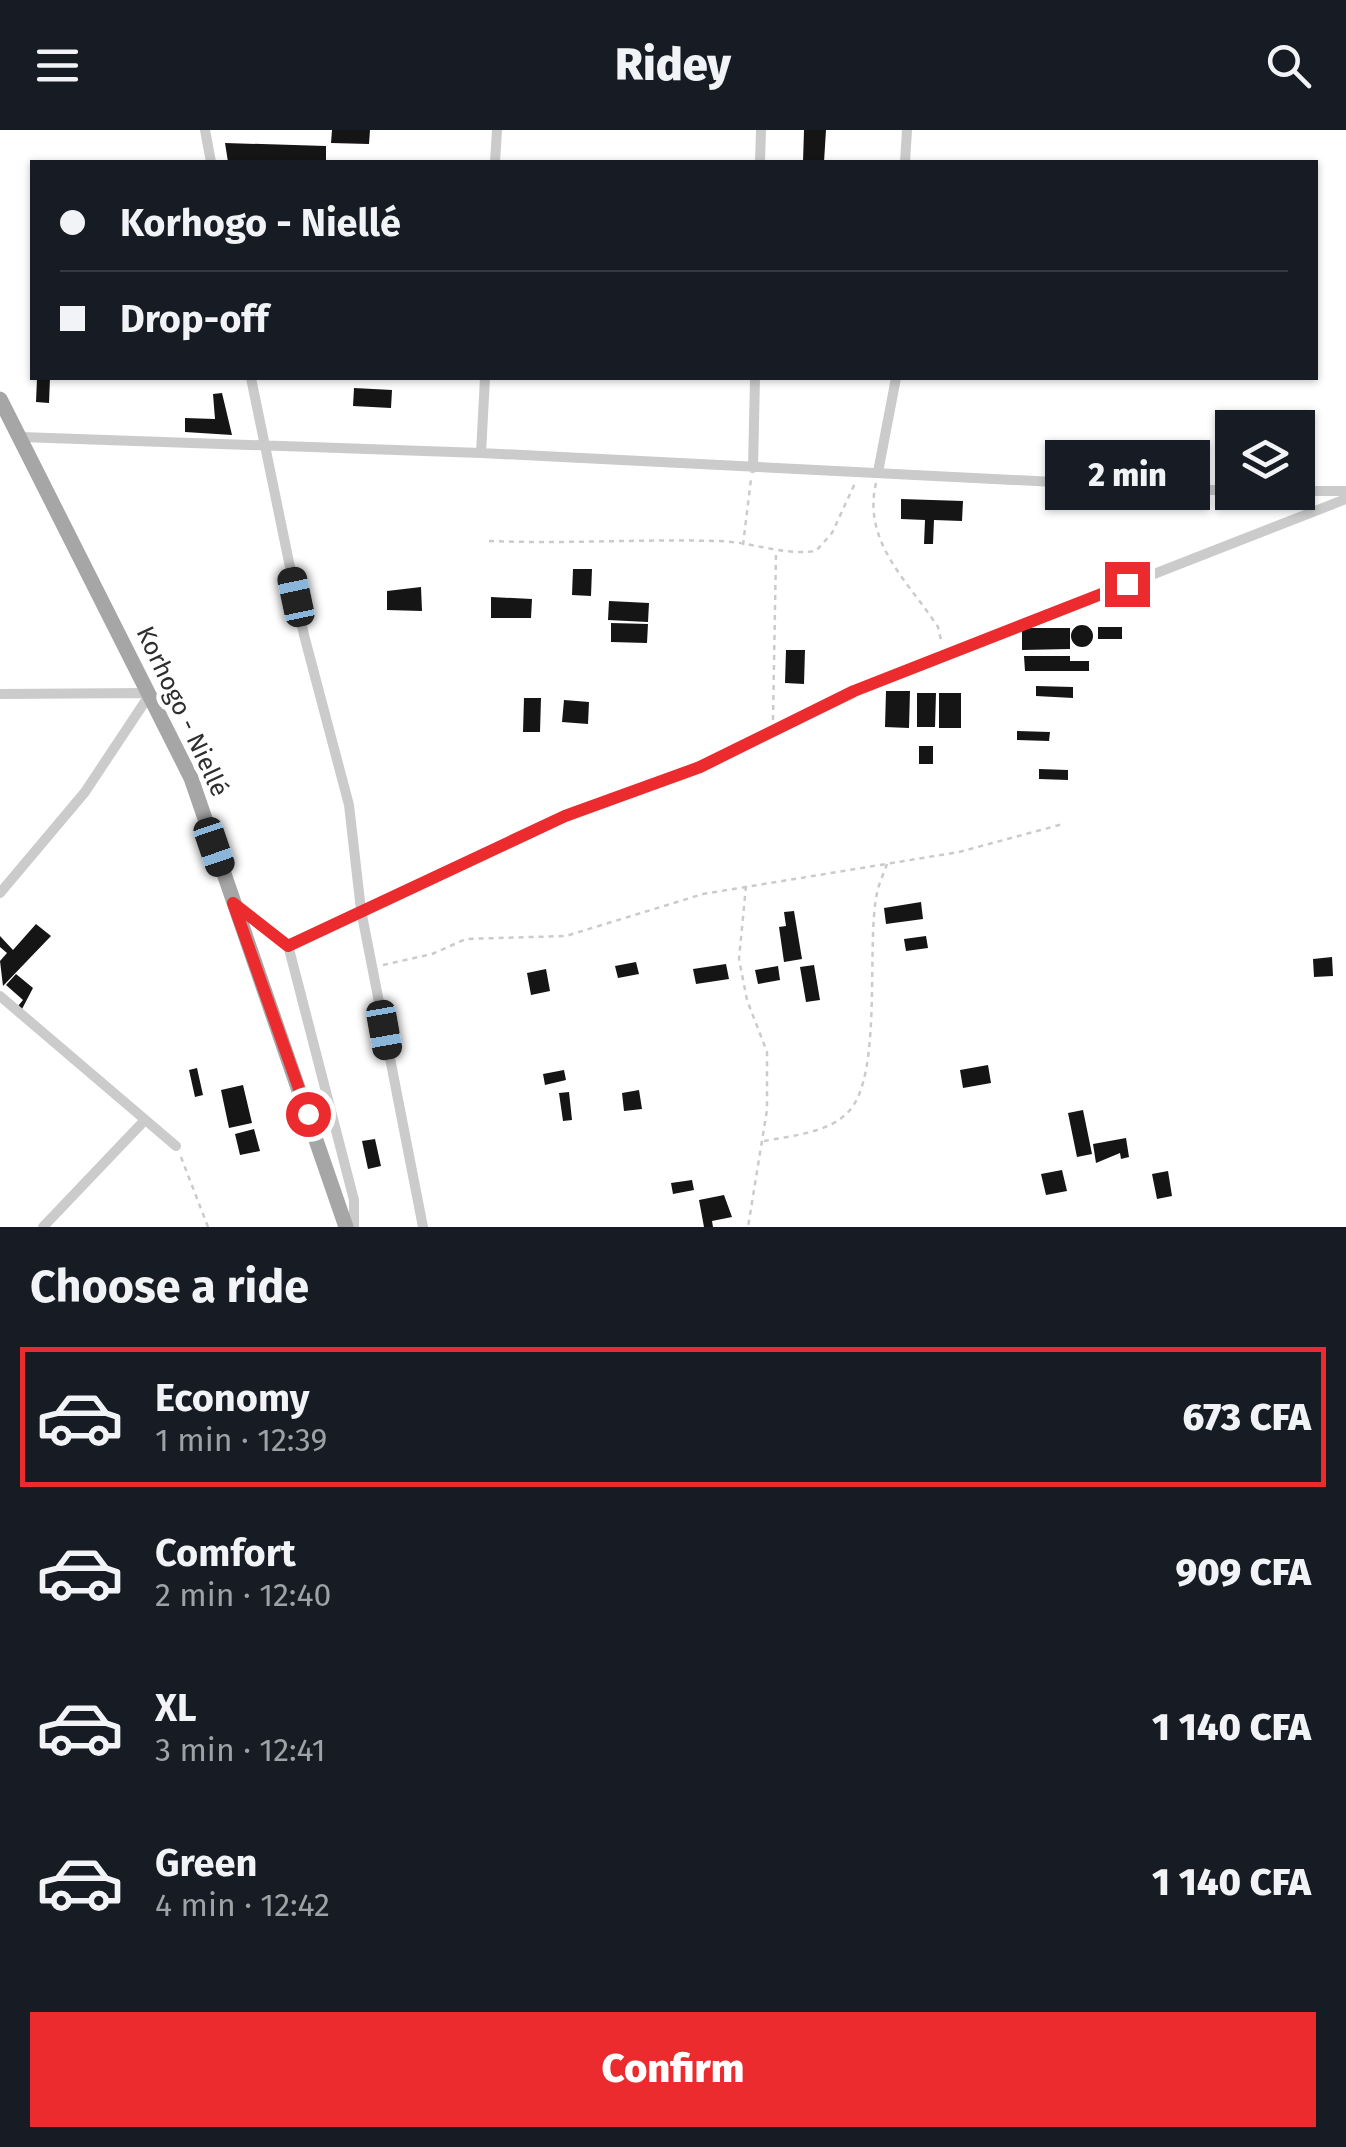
<!DOCTYPE html>
<meta charset="utf-8">
<style>
:root{--surface:#171b24;--page:#242831;--text:#f1f3f6;--muted:#9ea1a6;--line:#363941;--accent:#eb2b2d}
body{margin:0;font-family:"Fira Sans",sans-serif;background:var(--page);color:var(--text);height:100vh;display:flex;flex-direction:column;font-size:38px;white-space:nowrap}
*{box-sizing:border-box;margin:0}
p{font-size:32px;color:var(--muted)}
.icon{flex:none;width:55px;height:55px;fill:none;stroke:currentColor;stroke-width:2;stroke-linecap:round;stroke-linejoin:round}
.map{position:relative;height:1097px;overflow:hidden}
.side{display:flex;flex-direction:column;background:var(--surface);flex:1}
.side>*{flex:none}
.hud{position:absolute;left:30px;top:30px;width:1288px;height:220px;border-radius:0px;box-shadow:0 2px 8px #0004;display:grid;align-content:center;height:220px;padding:0 30px;background:var(--surface)}
.controls{position:absolute;left:1215px;top:280px;display:grid;gap:20px}
.controls a{display:grid;place-items:center;width:100px;height:100px;border-radius:0px;background:var(--surface);box-shadow:0 2px 8px #0004;font-size:50px}
.end{position:absolute;width:45px;height:45px;margin:-22px;border:12px solid #eb2b2d;background:#fff;box-shadow:0 0 0 5px #fff}
.from{border-radius:50%}
.bubble{position:absolute;height:70px;border-radius:0px;background:var(--surface);box-shadow:0 2px 8px #0004;font-size:32px;font-weight:800;line-height:70px;text-align:center}
.car{position:absolute;width:30px;height:60px;margin:-30px -15px;border-radius:12px;box-shadow:0 0 8px 2px #0007;background:linear-gradient(#222 24%,#8ab4d8 0 40%,#222 0 76%,#8ab4d8 0 86%,#222 0)}
.hud b{display:flex;align-items:center;gap:35px;height:95px;font-size:38px}
.hud b+b{border-top:2px solid var(--line)}
.hud i{width:25px;height:25px;background:var(--text)}
ul{padding:0;list-style:none}
li{display:flex;align-items:center;gap:30px;height:140px;margin:0 20px 15px;padding:0 10px;border:5px solid transparent;border-radius:0px}
li div{flex:1}
li b{display:block;font-size:38px}
li em{font-style:normal;font-weight:800}
li.on{border-color:var(--accent)}
li>.icon{width:90px;height:90px;stroke-width:1.5}
h2{padding:0 30px;font-size:45px;line-height:120px}
.cta{display:flex;gap:20px;margin-top:auto;padding:20px 30px}
.cta a{flex:1;height:115px;border-radius:0px;background:var(--accent);color:#fff;font-size:40px;font-weight:800;line-height:115px;text-align:center}
header{display:flex;justify-content:space-between;align-items:center;height:130px;padding:0 30px;background:var(--surface);font-size:45px;font-weight:800}
.map>svg:first-child{display:block}
.building{fill:#151515}
.lines{fill:none;stroke-linecap:round;stroke-linejoin:round}
.path{stroke:#cbcbcb;stroke-width:2.5;stroke-dasharray:5 5;stroke-linecap:butt}
.street{stroke:#cbcbcb;stroke-width:10}
.primary{stroke:#a6a6a6;stroke-width:15}
.route{stroke:#eb2b2d;stroke-width:12}
.labels{text-anchor:middle;stroke-width:10;stroke-linejoin:round;paint-order:stroke}
.street-label{font-size:25px;fill:#2e2e2e;stroke:#fff}
</style>
<header><svg class="icon" aria-label="menu" viewBox="0 0 24 24"><path d="M4 6h16M4 12h16M4 18h16"/></svg>Ridey<svg class="icon" aria-label="search" viewBox="0 0 24 24"><circle cx="10" cy="10" r="6"/><path d="M15 15l6 6"/></svg></header>
<div class="map">
<svg width="1346" height="1097" viewBox="0 0 1346 1097">
<rect width="100%" height="100%" fill="#fff"/>
<path class="building" d="M 332,0 L 370,0 L 369,14 L 331,13 Z
M 804,0 L 826,0 L 824,32 L 803,32 Z
M 225,13 L 326,16 L 326,32 L 228,32 Z
M 37,248 L 50,248 L 49,273 L 36,272 Z
M 354,258 L 392,260 L 391,278 L 353,276 Z
M 222,263 L 232,305 L 185,302 L 185,288 L 215,289 L 213,264 Z
M 901,369 L 963,371 L 962,391 L 934,390 L 933,414 L 924,414 L 925,390 L 901,389 Z
M 573,439 L 592,439 L 591,466 L 572,465 Z
M 421,457 L 422,481 L 387,480 L 387,461 Z
M 491,467 L 532,469 L 531,488 L 491,488 Z
M 609,471 L 649,473 L 648,492 L 608,490 Z
M 611,493 L 648,494 L 647,513 L 611,512 Z
M1071 506a11 11 0 1 1 22 0a11 11 0 1 1-22 0Z
M 1098,497 L 1122,497 L 1122,509 L 1098,509 Z
M 1022,498 L 1070,498 L 1070,519 L 1022,520 Z
M 786,520 L 805,520 L 804,554 L 785,553 Z
M 1024,526 L 1070,526 L 1070,531 L 1089,531 L 1089,541 L 1025,541 Z
M 1036,556 L 1073,557 L 1073,568 L 1036,566 Z
M 886,561 L 910,561 L 909,598 L 885,597 Z
M 917,563 L 936,563 L 935,597 L 917,597 Z
M 939,563 L 961,563 L 961,598 L 939,598 Z
M 524,568 L 541,568 L 540,602 L 523,602 Z
M 564,570 L 589,572 L 588,594 L 562,592 Z
M 1017,601 L 1050,602 L 1049,611 L 1017,610 Z
M 919,616 L 933,616 L 933,634 L 919,634 Z
M 1039,639 L 1068,640 L 1068,650 L 1039,649 Z
M 921,772 L 923,789 L 886,794 L 884,778 Z
M 794,781 L 802,829 L 784,832 L 779,797 L 786,796 L 784,782 Z
M 36,794 L 51,806 L 3,856 L 0,831 L 7,823 L 0,817 L 0,806 L 13,820 Z
M 926,806 L 928,818 L 906,821 L 904,809 Z
M 1332,827 L 1333,846 L 1314,847 L 1313,829 Z
M 636,832 L 639,844 L 618,848 L 615,836 Z
M 726,834 L 729,849 L 696,854 L 693,839 Z
M 814,835 L 820,870 L 806,872 L 800,837 Z
M 778,836 L 780,850 L 758,854 L 755,840 Z
M 546,839 L 550,861 L 531,865 L 527,843 Z
M 16,844 L 33,858 L 22,879 L 18,876 L 23,870 L 6,855 Z
M 988,935 L 991,953 L 963,958 L 960,940 Z
M 197,938 L 203,965 L 195,967 L 189,940 Z
M 564,940 L 566,950 L 545,955 L 543,944 Z
M 243,955 L 252,993 L 229,998 L 221,960 Z
M 639,960 L 642,979 L 624,981 L 622,963 Z
M 569,962 L 572,990 L 563,991 L 559,963 Z
M 1083,980 L 1092,1024 L 1077,1027 L 1068,983 Z
M 254,999 L 260,1021 L 240,1025 L 235,1004 Z
M 1126,1008 L 1129,1027 L 1121,1029 L 1120,1023 L 1096,1033 L 1093,1014 Z
M 375,1009 L 381,1036 L 368,1039 L 362,1011 Z
M 1062,1040 L 1067,1061 L 1046,1065 L 1041,1044 Z
M 1168,1041 L 1172,1066 L 1157,1069 L 1152,1044 Z
M 692,1050 L 694,1060 L 673,1064 L 671,1053 Z
M 724,1065 L 732,1087 L 712,1091 L 713,1097 L 704,1097 L 699,1070 Z"/>
<g class="lines">
<path class="path" d="M 876,353 C 862,412 908,451 938,497 L 942,514
M 489,411 C 564,414 640,409 716,411 C 751,411 781,426 816,421 L 832,403 L 856,351
M 743,415 L 751,349
M 773,590 L 776,423
M 746,756 L 739,829 L 747,870 L 767,922 L 767,980 L 748,1097
M 383,835 L 432,824 L 466,809 L 566,806 L 703,764 L 959,722 L 1063,694
M 764,1011 C 790,1006 830,1003 849,981 C 883,945 866,813 877,763 C 879,753 884,743 887,734
M 181,1027 L 208,1097"/>
<path class="street" d="M 205,0 L 211,32
M 495,32 L 497,0
M 760,32 L 761,0
M 905,32 L 907,0
M 251,248 L 304,505 L 349,675 L 361,780 L 423,1097
M 21,307 L 481,323 L 1232,361
M 481,323 L 485,248
M 753,338 L 755,248
M 878,342 L 896,248
M 1298,361 L 1346,361
M 0,564 L 149,563
M 0,763 L 85,662 L 150,564
M 238,777 L 288,815 L 354,1070 L 354,1097
M 288,815 L 565,686 L 700,637 L 854,561 L 1346,369
M 0,866 L 176,1016
M 43,1097 L 144,991"/>
<path class="primary" d="M 0,269 L 191,648 L 346,1097"/>
</g>
<g class="lines">
<path class="route" d="M 308,984 L 233,773 L 288,816 L 565,686 L 700,637 L 854,561 L 1127,454"/>
</g>
<g class="labels">
<g class="street-label">
<text transform="translate(183 581) rotate(65)" y="9">Korhogo - Niellé</text>
</g>
</g>
</svg>
<div class="controls">
<a><svg class="icon" aria-label="layers" viewBox="0 0 24 24"><path d="M12 4l9 5-9 5-9-5zM3 14l9 5 9-5"/></svg></a>
</div>
<i class="end from" style="left:308px;top:984px"></i>
<i class="end" style="left:1127px;top:454px"></i>
<div class="bubble" style="left:1045px;top:310px;width:165px">2 min</div>
<i class="car" style="left:296px;top:467px;rotate:348deg"></i>
<i class="car" style="left:214px;top:717px;rotate:161deg"></i>
<i class="car" style="left:384px;top:900px;rotate:170deg"></i>
<div class="hud">
<b><i class="from"></i>Korhogo - Niellé</b>
<b><i></i>Drop-off</b>
</div>
</div>
<section class="side">
<h2>Choose a ride</h2>
<ul>
<li class="on"><svg class="icon" aria-label="car" viewBox="0 0 24 24"><path d="M5 17H2v-5l4-1 3-4h7l3 4 3 1v5h-3M9 17h6M6 11h13"/><circle cx="7" cy="17" r="2"/><circle cx="17" cy="17" r="2"/></svg><div><b>Economy</b><p>1 min · 12:39</p></div><em>673 CFA</em></li>
<li><svg class="icon" aria-label="car" viewBox="0 0 24 24"><path d="M5 17H2v-5l4-1 3-4h7l3 4 3 1v5h-3M9 17h6M6 11h13"/><circle cx="7" cy="17" r="2"/><circle cx="17" cy="17" r="2"/></svg><div><b>Comfort</b><p>2 min · 12:40</p></div><em>909 CFA</em></li>
<li><svg class="icon" aria-label="car" viewBox="0 0 24 24"><path d="M5 17H2v-5l4-1 3-4h7l3 4 3 1v5h-3M9 17h6M6 11h13"/><circle cx="7" cy="17" r="2"/><circle cx="17" cy="17" r="2"/></svg><div><b>XL</b><p>3 min · 12:41</p></div><em>1 140 CFA</em></li>
<li><svg class="icon" aria-label="car" viewBox="0 0 24 24"><path d="M5 17H2v-5l4-1 3-4h7l3 4 3 1v5h-3M9 17h6M6 11h13"/><circle cx="7" cy="17" r="2"/><circle cx="17" cy="17" r="2"/></svg><div><b>Green</b><p>4 min · 12:42</p></div><em>1 140 CFA</em></li>
</ul>
<div class="cta"><a>Confirm</a></div>
</section>
